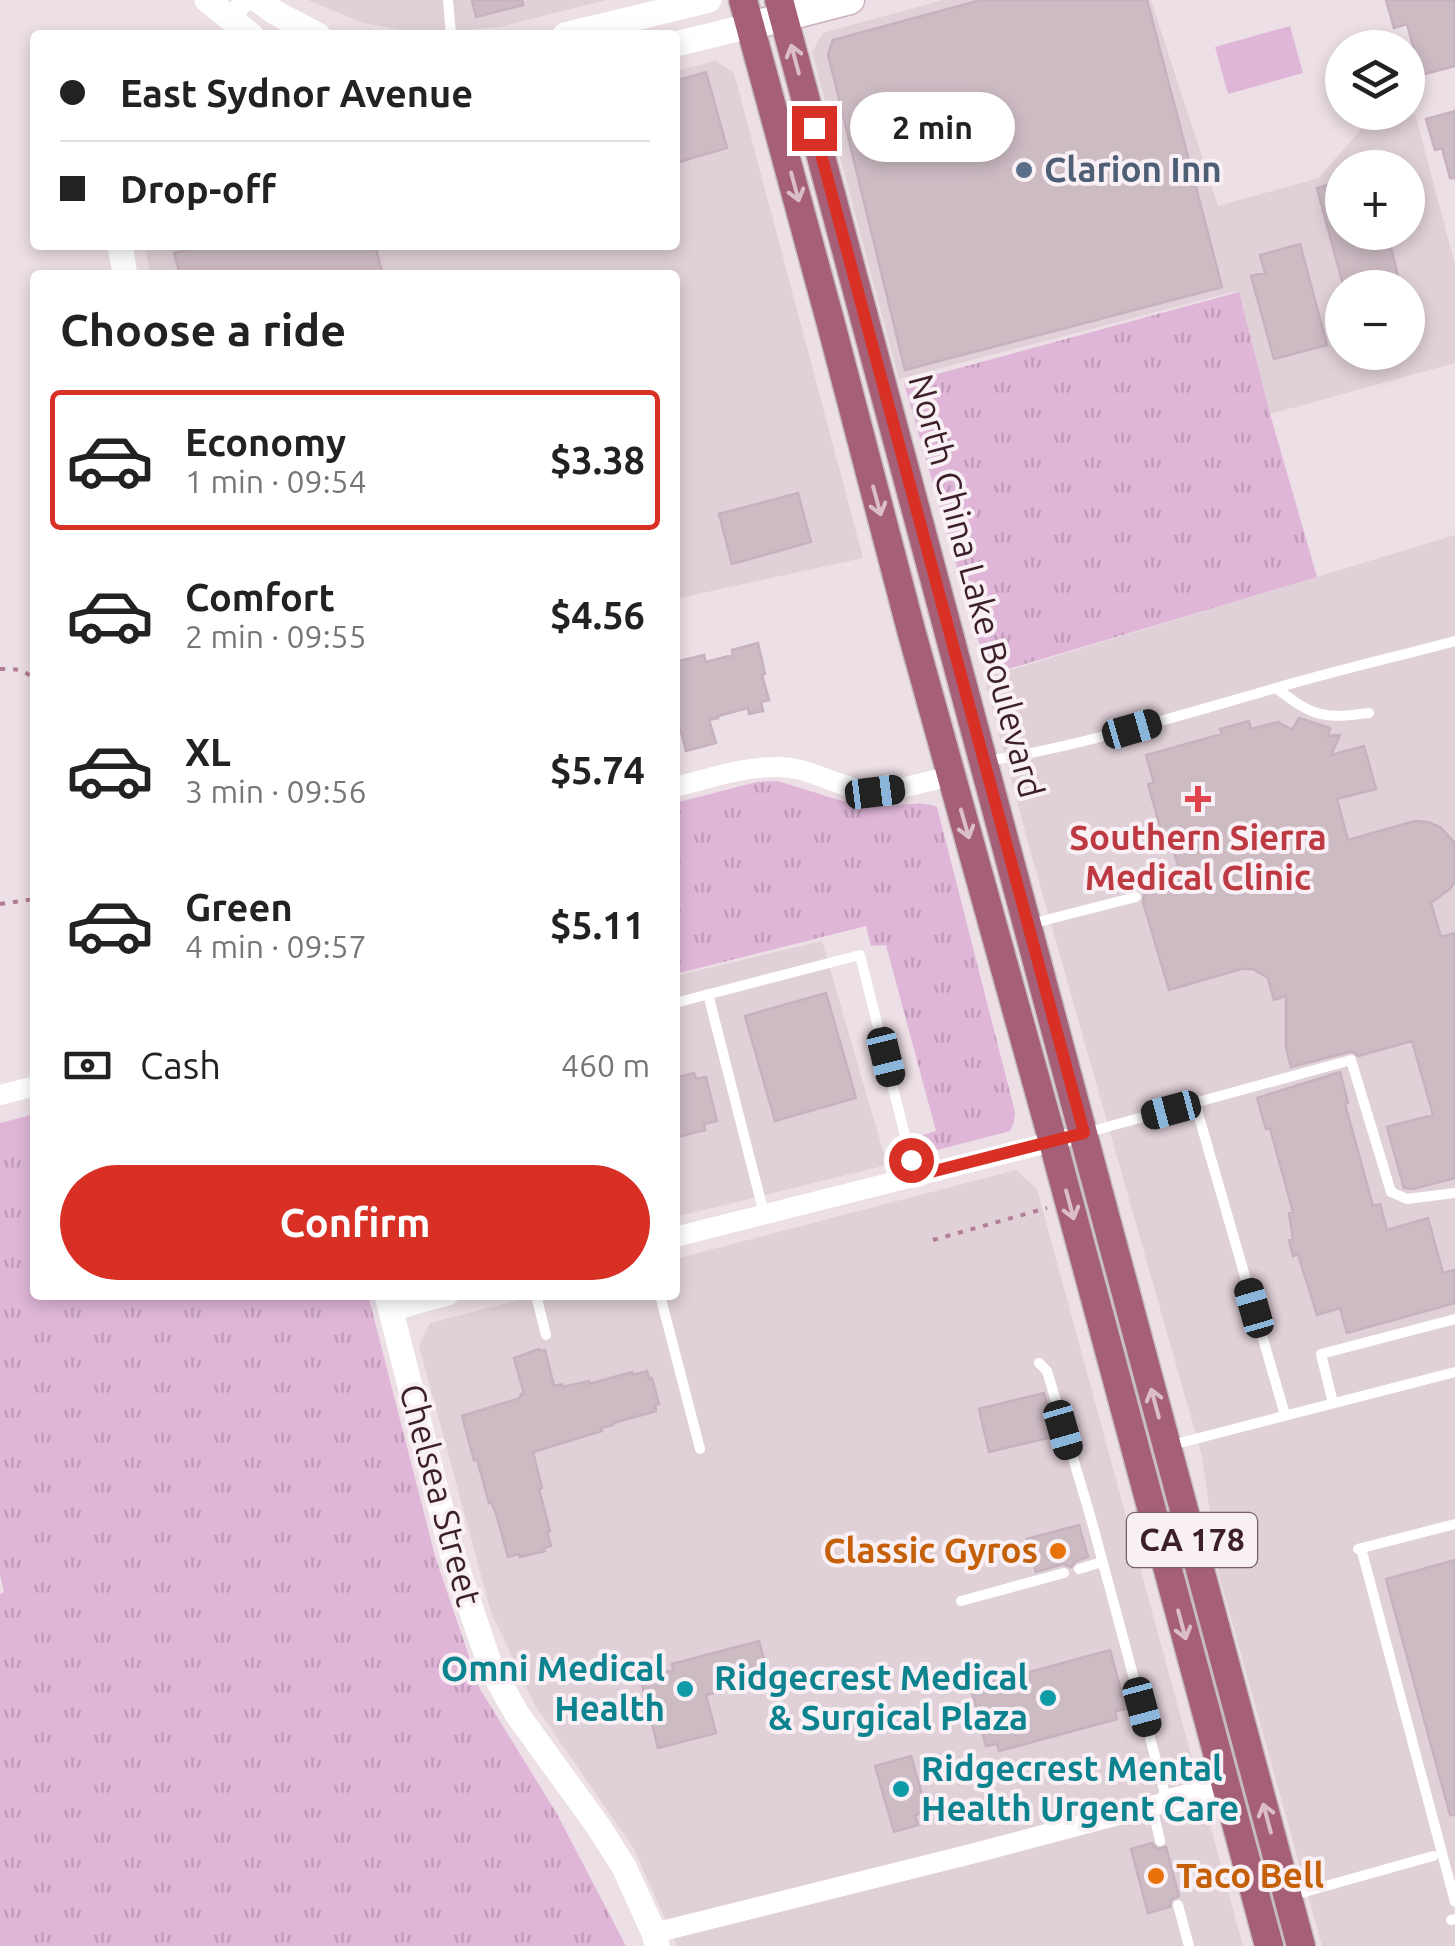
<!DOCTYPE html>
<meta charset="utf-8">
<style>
:root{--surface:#fff;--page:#f2f2f2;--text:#222;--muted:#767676;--line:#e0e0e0;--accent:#d93025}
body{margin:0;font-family:Ubuntu,sans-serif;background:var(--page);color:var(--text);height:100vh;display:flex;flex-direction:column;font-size:38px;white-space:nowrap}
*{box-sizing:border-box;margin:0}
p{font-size:32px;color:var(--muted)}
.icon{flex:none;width:55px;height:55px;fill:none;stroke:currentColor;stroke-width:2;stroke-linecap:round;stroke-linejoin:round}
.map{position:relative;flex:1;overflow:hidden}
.details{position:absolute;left:30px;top:270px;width:650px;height:1030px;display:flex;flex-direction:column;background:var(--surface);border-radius:10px;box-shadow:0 5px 15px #0003}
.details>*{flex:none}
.top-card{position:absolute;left:30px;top:30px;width:650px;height:220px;border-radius:10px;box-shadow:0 5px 15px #0003;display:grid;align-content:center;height:220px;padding:0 30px;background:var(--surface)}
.tools{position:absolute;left:1325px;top:30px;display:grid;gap:20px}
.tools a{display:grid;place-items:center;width:100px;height:100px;border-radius:50%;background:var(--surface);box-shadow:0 5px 15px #0003;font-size:50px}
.end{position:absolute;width:45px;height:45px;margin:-22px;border:12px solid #d93025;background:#fff;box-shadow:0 0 0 5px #fff}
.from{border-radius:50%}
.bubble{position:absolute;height:70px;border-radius:35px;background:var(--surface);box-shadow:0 5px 15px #0003;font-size:32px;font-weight:600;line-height:70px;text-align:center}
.car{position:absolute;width:30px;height:60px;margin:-30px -15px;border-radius:12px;box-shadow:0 0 8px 2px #0007;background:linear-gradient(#222 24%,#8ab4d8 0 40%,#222 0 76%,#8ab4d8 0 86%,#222 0)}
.top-card b{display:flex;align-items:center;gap:35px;height:95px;font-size:38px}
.top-card b+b{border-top:2px solid var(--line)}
.top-card i{width:25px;height:25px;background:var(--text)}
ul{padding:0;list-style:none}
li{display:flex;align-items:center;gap:30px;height:140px;margin:0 20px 15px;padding:0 10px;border:5px solid transparent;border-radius:10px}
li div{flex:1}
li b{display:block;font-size:38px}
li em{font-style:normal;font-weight:600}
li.selected{border-color:var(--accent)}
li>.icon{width:90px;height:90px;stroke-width:1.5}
h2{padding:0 30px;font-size:45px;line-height:120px}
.pay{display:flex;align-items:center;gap:25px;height:110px;padding:0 30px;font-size:38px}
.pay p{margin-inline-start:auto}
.button{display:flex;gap:20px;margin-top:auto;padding:20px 30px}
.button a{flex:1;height:115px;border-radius:60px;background:var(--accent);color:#fff;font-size:40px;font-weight:600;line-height:115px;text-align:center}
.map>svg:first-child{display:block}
.built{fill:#e0d0d8;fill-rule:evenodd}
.grass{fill:url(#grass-tufts)}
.garden{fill:#dfb6d8}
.building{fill:#cdbbc4;stroke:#c6b1bc;stroke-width:2.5}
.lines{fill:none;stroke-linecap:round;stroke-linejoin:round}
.secondary-casing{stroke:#ccb1be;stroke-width:31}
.primary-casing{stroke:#c5bcbf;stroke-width:31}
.path{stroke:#b27d92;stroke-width:4;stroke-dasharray:5 8;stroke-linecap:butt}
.service{stroke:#fff;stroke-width:10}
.minor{stroke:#fff;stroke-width:20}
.tertiary{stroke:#fff;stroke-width:25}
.secondary{stroke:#fff;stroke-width:28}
.primary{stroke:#a56078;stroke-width:28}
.oneway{stroke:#dbbec9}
.route{stroke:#d93025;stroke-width:12}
.service-dot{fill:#5c6f8a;stroke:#f8f0f5;stroke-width:4}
.health-dot{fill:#e0444e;stroke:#f8f0f5;stroke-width:4}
.food-dot{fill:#e8710a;stroke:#f8f0f5;stroke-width:4}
.culture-dot{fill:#0f9aa8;stroke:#f8f0f5;stroke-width:4}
.labels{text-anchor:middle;stroke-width:8;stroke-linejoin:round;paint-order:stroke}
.shield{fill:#f8f0f5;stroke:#755e67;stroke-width:2.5}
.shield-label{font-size:32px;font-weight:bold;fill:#3d1f2a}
.service-label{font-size:35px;font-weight:bold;fill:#4e5e75;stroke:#f8f0f5;text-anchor:start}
.street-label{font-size:35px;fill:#3d1f2a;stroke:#f8f0f5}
.health-label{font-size:35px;font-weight:bold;fill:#be3a42;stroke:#f8f0f5}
.food-label{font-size:35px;font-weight:bold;fill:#c56008;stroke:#f8f0f5;text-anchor:end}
.culture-label{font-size:35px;font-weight:bold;fill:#0d838f;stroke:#f8f0f5;text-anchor:end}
</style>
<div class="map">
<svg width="1455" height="1946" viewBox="0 0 1455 1946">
<defs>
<pattern id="grass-tufts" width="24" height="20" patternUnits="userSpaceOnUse" patternTransform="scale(2.5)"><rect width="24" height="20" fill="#dfb6d8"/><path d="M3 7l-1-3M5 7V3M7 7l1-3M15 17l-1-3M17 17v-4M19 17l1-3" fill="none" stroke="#c09cba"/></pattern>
</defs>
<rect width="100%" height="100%" fill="#ecdfe6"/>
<path class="built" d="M 308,0 L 606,0 L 499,27 L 433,33 L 399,30 L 361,22 Z
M 943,0 L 1151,0 L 1218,206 L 1319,178 L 1363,127 L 1415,113 L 1455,265 L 1455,363 L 1270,414 L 1237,291 L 899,379 L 812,52 L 823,33 ZM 1342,168 L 1408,168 L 1408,232 L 1342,232 ZM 1342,288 L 1408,288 L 1408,352 L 1342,352 Z
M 716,61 L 734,73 L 863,558 L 675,599 L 675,275 L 151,275 L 144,245 L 675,245 L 675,71 Z
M 1455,535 L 1455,1946 L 1322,1946 L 1219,1575 L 1202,1456 L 1032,857 L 984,678 Z
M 822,941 L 887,1165 L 675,1217 L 675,976 Z
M 1016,1170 L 1037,1189 L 1243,1946 L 677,1946 L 634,1849 L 536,1707 L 491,1612 L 419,1346 L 430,1323 L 538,1295 L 675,1295 L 675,1259 Z"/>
<path class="grass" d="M 1239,292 L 1270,414 L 1317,577 L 988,675 L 904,383 Z
M 777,781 C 812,790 845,806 881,806 C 900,807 920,799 937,807 L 1015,1112 L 1014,1122 L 1010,1131 L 922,1154 L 919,1136 L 936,1131 L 886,945 L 871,946 L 866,926 L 675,974 L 675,803 L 757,782 Z
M 35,1114 L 35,1295 L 368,1295 L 435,1556 L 480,1689 L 557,1814 L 626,1946 L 0,1946 L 0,1594 L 4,1592 L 0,1575 L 0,1123 Z"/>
<path class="garden" d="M 1290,26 L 1303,73 L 1228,94 L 1215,47 Z"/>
<path class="building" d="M 472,0 L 522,0 L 523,5 L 476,17 Z
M 981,0 L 1147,0 L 1222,287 L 905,370 L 828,54 L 833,40 Z
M 1386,0 L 1455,0 L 1455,66 L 1421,75 L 1407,24 L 1394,28 Z
M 706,72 L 727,148 L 675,163 L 675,81 Z
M 1455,111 L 1455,178 L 1450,178 L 1442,148 L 1435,150 L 1426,119 Z
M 1342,181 L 1342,232 L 1387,232 L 1401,288 L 1344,288 L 1317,188 Z
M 1300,244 L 1327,345 L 1274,359 L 1251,276 L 1265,273 L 1260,255 Z
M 205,245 L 375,245 L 383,275 L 180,275 L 174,253 Z
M 798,493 L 811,542 L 732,564 L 719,514 Z
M 758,643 L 765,674 L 762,675 L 769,700 L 761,702 L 763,711 L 749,714 L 748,708 L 718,716 L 718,718 L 709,720 L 716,743 L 686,751 L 680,728 L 675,729 L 675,662 L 704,655 L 706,662 L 733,655 L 732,650 Z
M 1299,718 L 1330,728 L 1328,736 L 1340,735 L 1331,755 L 1364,746 L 1376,789 L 1337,799 L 1348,840 L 1415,821 L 1428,822 L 1440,827 L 1455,843 L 1455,881 L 1451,888 L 1431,903 L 1441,937 L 1455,933 L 1455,1178 L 1413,1189 L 1404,1188 L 1387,1127 L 1433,1115 L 1412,1041 L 1358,1056 L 1354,1052 L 1349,1052 L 1291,1067 L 1286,1048 L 1286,996 L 1274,1000 L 1268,978 L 1253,969 L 1241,969 L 1169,990 L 1143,902 L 1144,895 L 1171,888 L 1169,879 L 1181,876 L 1169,835 L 1163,837 L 1148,784 L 1154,783 L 1146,755 L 1222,734 L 1220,729 L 1249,721 L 1251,729 L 1278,722 L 1292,730 Z
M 826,993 L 856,1098 L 775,1121 L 745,1016 Z
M 1340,1072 L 1348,1103 L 1345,1104 L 1373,1206 L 1380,1204 L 1387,1230 L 1428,1218 L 1443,1273 L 1455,1270 L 1455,1303 L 1347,1333 L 1340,1308 L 1317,1315 L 1298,1254 L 1293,1256 L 1289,1240 L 1293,1239 L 1289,1213 L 1293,1212 L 1270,1128 L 1266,1129 L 1257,1098 Z
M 694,1073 L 696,1079 L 706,1077 L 717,1121 L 704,1124 L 705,1130 L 678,1137 L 675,1124 L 675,1078 Z
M 539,1349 L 540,1351 L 545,1350 L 554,1386 L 562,1384 L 562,1387 L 589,1381 L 589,1384 L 632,1372 L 633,1375 L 647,1371 L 649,1379 L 652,1378 L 659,1404 L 655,1405 L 656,1411 L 613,1423 L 613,1425 L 601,1428 L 602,1431 L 533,1452 L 542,1488 L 539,1489 L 550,1531 L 547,1531 L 551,1546 L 544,1548 L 545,1551 L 520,1557 L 519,1554 L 508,1557 L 496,1513 L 491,1502 L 489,1503 L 477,1459 L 474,1460 L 462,1416 L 520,1398 L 521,1394 L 524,1394 L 514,1358 Z
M 1044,1393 L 1056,1436 L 989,1452 L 979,1409 Z
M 1079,1525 L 1088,1557 L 1076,1561 L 1071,1567 L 1063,1564 L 1036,1572 L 1027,1539 Z
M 1455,1560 L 1455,1815 L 1450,1815 L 1386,1579 Z
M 759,1641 L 769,1678 L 706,1695 L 716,1733 L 658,1748 L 642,1684 L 657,1680 L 656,1674 L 673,1670 L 672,1664 Z
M 1110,1650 L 1126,1709 L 1115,1711 L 1117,1719 L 999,1751 L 997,1744 L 986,1746 L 971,1688 Z
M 911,1756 L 927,1812 L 915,1815 L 918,1825 L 894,1832 L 875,1766 Z
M 1152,1843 L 1157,1849 L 1166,1847 L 1179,1896 L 1171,1900 L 1170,1907 L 1148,1913 L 1131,1849 Z"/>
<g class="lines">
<g class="secondary-casing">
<path id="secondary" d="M 750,26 L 850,0"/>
</g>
<g class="primary-casing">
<path id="primary" d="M 743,0 L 831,324 L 911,630 L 1053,1142 L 1269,1946
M 779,0 L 1301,1946"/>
</g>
<path class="path" d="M 0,669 C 15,669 26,668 35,682
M 0,904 L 35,899
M 933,1240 L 1047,1208"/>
<path class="service" d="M 448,0 L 451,35
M 1276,688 C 1314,717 1322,719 1369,713
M 987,761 C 1080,746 1171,718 1262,692 C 1326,673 1391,658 1455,641
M 1030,924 L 1136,897
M 708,994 L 764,1214
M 675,1003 L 860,955 L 915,1176
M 1195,1103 L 1285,1415
M 1085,1133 L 1351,1060 L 1391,1192 L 1407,1199 L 1455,1193
M 536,1295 L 546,1335
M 660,1295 L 700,1449
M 1039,1363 L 1047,1371 L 1090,1515 L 1167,1801
M 1333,1403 L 1321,1354 L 1455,1319
M 1168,1446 L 1455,1372
M 1361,1548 L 1455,1902
M 1358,1549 L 1455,1524
M 1079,1569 L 1102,1562
M 961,1601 L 1064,1573
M 1152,1806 L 1160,1841
M 1290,1896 L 1433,1856
M 1178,1905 L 1189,1946
M 1451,1920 L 1455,1919"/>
<path class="minor" d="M 229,20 L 245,0
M 675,787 C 708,779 741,767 775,767 C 804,766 824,780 851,787 C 885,797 918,783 951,776
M 0,1095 L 35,1086
M 675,1237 L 1063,1139
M 391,1311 L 449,1295
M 654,1933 L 975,1853 L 1167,1802"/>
<path class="tertiary" d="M 207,0 L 251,35
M 258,0 L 276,13 L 318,35
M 565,35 L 709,0
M 675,44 L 750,26
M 120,245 L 125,275
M 387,1295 L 452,1553 L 491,1668 L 517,1714 L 598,1826 L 624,1867 L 654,1933 L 657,1946
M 1167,1802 L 1225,1787"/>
<use href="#secondary" class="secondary"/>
<use href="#primary" class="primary"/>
</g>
<defs><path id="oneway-shaft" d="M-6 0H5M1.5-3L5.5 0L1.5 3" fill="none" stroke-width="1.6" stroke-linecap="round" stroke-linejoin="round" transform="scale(2.5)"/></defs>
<g class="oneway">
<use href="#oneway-shaft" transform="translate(795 59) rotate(-105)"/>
<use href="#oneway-shaft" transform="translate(795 187) rotate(75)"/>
<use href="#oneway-shaft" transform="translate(877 501) rotate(75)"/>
<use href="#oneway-shaft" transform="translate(965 824) rotate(74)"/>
<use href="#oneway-shaft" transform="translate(1070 1205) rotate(75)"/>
<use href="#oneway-shaft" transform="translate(1155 1403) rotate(-105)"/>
<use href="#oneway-shaft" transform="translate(1182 1625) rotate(75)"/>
<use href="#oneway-shaft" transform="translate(1267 1818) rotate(-105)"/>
</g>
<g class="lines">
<path class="route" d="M 814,128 L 1084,1133 L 915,1176 L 911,1160"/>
</g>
<circle class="service-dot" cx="1024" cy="170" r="10"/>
<path class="health-dot" d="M1193 784h10v10h10v10h-10v10h-10v-10h-10v-10h10z"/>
<g class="food-dot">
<circle cx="1058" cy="1551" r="10"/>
<circle cx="1156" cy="1876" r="10"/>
</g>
<g class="culture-dot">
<circle cx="685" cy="1689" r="10"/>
<circle cx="1048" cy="1698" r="10"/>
<circle cx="901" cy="1789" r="10"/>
</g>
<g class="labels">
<rect class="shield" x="1127" y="1513" width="130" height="54" rx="8"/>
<g class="shield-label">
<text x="1192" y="1551">CA 178</text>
</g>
<g class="service-label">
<text x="1044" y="182">Clarion Inn</text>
</g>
<g class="street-label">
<text transform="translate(976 586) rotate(75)" y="12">North China Lake Boulevard</text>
<text transform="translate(440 1495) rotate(75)" y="12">Chelsea Street</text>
</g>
<g class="health-label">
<text x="1198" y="850">Southern Sierra<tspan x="1198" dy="40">Medical Clinic</tspan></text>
</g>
<g class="food-label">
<text x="1038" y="1563">Classic Gyros</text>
<text x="1176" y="1888" text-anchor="start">Taco Bell</text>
</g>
<g class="culture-label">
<text x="665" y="1681">Omni Medical<tspan x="665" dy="40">Health</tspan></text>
<text x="1028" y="1690">Ridgecrest Medical<tspan x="1028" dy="40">&amp; Surgical Plaza</tspan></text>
<text x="921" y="1781" text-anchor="start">Ridgecrest Mental<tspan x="921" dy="40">Health Urgent Care</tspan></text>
</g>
</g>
</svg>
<div class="tools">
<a><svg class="icon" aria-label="layers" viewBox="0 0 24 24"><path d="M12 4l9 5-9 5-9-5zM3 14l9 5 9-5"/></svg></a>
<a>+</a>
<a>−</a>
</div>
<i class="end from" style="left:911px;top:1160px"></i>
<i class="end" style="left:814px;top:128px"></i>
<div class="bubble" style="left:850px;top:92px;width:165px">2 min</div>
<i class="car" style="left:1132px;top:729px;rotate:74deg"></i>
<i class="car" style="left:875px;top:792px;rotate:83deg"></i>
<i class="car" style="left:886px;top:1057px;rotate:166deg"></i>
<i class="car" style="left:1171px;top:1110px;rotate:255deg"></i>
<i class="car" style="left:1254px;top:1308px;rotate:344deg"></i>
<i class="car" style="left:1063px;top:1430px;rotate:164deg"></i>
<i class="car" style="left:1142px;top:1707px;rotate:165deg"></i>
<div class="top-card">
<b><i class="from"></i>East Sydnor Avenue</b>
<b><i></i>Drop-off</b>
</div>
<section class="details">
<h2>Choose a ride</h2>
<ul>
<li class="selected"><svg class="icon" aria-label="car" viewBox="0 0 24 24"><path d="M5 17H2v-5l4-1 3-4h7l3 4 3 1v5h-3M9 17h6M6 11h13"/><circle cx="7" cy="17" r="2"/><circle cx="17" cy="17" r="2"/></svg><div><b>Economy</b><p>1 min · 09:54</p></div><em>$3.38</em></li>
<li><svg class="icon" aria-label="car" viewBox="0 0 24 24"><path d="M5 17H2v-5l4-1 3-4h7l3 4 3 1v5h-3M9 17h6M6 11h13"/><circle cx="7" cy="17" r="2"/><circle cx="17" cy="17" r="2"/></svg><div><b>Comfort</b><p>2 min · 09:55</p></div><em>$4.56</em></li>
<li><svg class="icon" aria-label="car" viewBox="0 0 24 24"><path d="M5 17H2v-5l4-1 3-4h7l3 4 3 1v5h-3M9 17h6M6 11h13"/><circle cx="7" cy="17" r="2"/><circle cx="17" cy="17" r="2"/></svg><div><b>XL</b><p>3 min · 09:56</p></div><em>$5.74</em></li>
<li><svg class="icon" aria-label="car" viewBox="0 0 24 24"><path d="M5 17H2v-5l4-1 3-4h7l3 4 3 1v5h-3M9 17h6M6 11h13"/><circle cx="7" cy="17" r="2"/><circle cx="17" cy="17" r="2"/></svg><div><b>Green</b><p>4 min · 09:57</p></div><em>$5.11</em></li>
</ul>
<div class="pay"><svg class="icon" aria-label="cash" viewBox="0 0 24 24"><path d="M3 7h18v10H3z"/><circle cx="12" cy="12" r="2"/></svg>Cash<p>460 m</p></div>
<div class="button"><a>Confirm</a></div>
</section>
</div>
